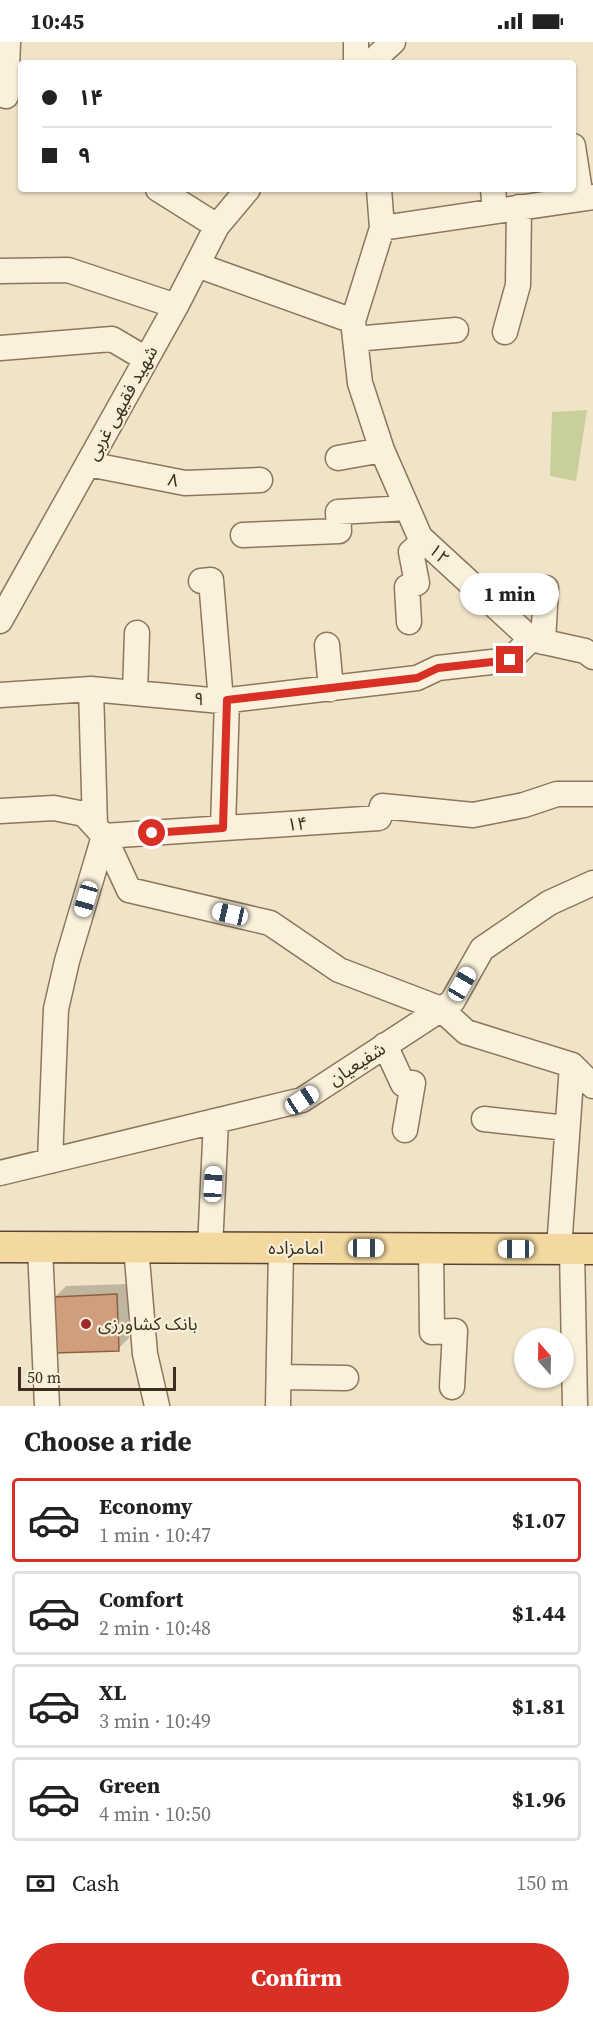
<!DOCTYPE html>
<meta charset="utf-8">
<style>
:root{--surface:#fff;--page:#f2f2f2;--text:#222;--muted:#767676;--line:#e0e0e0;--accent:#d93025}
body{margin:0;font-family:"Source Serif 4","Noto Sans Arabic",serif;background:var(--page);color:var(--text);height:100vh;display:flex;flex-direction:column;font-size:22px;white-space:nowrap}
*{box-sizing:border-box;margin:0}
p{font-size:20px;color:var(--muted)}
.icon{flex:none;width:33px;height:33px;fill:none;stroke:currentColor;stroke-width:2;stroke-linecap:round;stroke-linejoin:round}
.map{position:relative;height:1364px;overflow:hidden}
.side{display:flex;flex-direction:column;background:var(--surface);flex:1}
.side>*{flex:none}
.hud{position:absolute;left:18px;top:18px;width:558px;height:132px;border-radius:6px;box-shadow:0 2px 4px #0004;display:grid;align-content:center;height:132px;padding:0 24px;background:var(--surface)}
.needle{width:39px;rotate:340deg}
.buttons{position:absolute;left:514px;top:1286px;display:grid;gap:12px}
.buttons a{display:grid;place-items:center;width:60px;height:60px;border-radius:50%;background:var(--surface);box-shadow:0 2px 4px #0004;font-size:30px}
.scale{position:absolute;left:18px;bottom:15px;width:158px;box-sizing:border-box;padding-left:6px;border:3px solid #3d2e20;border-top:0;font-size:16px;line-height:21px;white-space:nowrap;color:#3d2e20;-webkit-text-stroke:4px #f7eed8;paint-order:stroke}
.end{position:absolute;width:27px;height:27px;margin:-14px;border:8px solid #d93025;background:#fff;box-shadow:0 0 0 3px #fff}
.from{border-radius:50%}
.bubble{position:absolute;height:42px;border-radius:21px;background:var(--surface);box-shadow:0 2px 4px #0004;font-size:20px;font-weight:700;line-height:42px;text-align:center}
.car{position:absolute;width:18px;height:36px;margin:-18px -9px;border-radius:8px;box-shadow:0 0 4px 2px #0007;background:linear-gradient(#fff 24%,#345 0 40%,#fff 0 76%,#345 0 86%,#fff 0)}
.hud b{display:flex;align-items:center;gap:21px;height:57px;font-size:22px}
.hud b+b{border-top:2px solid var(--line)}
.hud i{width:15px;height:15px;background:var(--text)}
ul{padding:0;list-style:none}
li{display:flex;align-items:center;gap:18px;height:84px;margin:0 12px 9px;padding:0 12px;border:3px solid var(--line);border-radius:6px}
li div{flex:1}
li b{display:block;font-size:22px}
li em{font-style:normal;font-weight:700}
li.current{border-color:var(--accent)}
li>.icon{width:54px;height:54px;stroke-width:1.5}
h2{padding:0 24px;font-size:27px;line-height:72px}
.pay{display:flex;align-items:center;gap:15px;height:66px;padding:0 24px;font-size:22px}
.pay p{margin-inline-start:auto}
.cta{display:flex;gap:12px;margin-top:auto;padding:12px 24px}
.cta a{flex:1;height:69px;border-radius:36px;background:var(--accent);color:#fff;font-size:24px;font-weight:700;line-height:69px;text-align:center}
.status{display:flex;justify-content:space-between;align-items:center;height:42px;padding:0 30px;background:var(--surface);direction:ltr}
.status svg{height:16px;fill:currentColor}
.map>svg:first-child{display:block}
.green{fill:#c9cf9b}
.shadow{fill:#0003}
.building{fill:#cf9f7d;stroke:#8d5f41;stroke-width:1.5}
.lines{fill:none;stroke-linecap:round;stroke-linejoin:round}
.minor-casing{stroke:#8d765c;stroke-width:27}
.major-casing{stroke:#5b4430;stroke-width:33}
.minor{stroke:#faf1dc;stroke-width:24}
.major{stroke:#f3d9a0;stroke-width:30}
.route{stroke:#d93025;stroke-width:8}
.poi-dot{fill:#9e2a2b;stroke:#f7eed8;stroke-width:2}
.labels{text-anchor:middle;stroke-width:4.5;stroke-linejoin:round;paint-order:stroke}
.street-label{font-size:18px;fill:#3d2e20;stroke:#f7eed8}
.poi-label{font-size:18px;fill:#3d2e20;stroke:#f7eed8;text-anchor:start}
</style>
<div class="status"><b>10:45</b><svg viewBox="0 0 49 12"><path d="M0 12V9h3v3zM5 12V6h3v6zM10 12V3h3v9zM15 12V0h3v12zM26 1h20v11H26zM47 4h2v5h-2z"/></svg></div>
<div class="map">
<svg width="593" height="1364" viewBox="0 0 593 1364">
<rect width="100%" height="100%" fill="#f0e4c8"/>
<path class="green" d="M 587,368 L 576,439 L 550,434 L 552,370 Z"/>
<path class="shadow" d="M 127,1242 L 129,1296 L 118,1307 L 55,1255 L 66,1244 Z"/>
<path class="building" d="M 117,1252 L 119,1309 L 55,1311 L 53,1255 Z"/>
<g class="lines">
<g class="minor-casing">
<path id="minor" d="M 356,0 L 356,21
M 370,21 L 393,0
M 6,54 L 8,0
M 573,104 L 581,156
M 158,147 L 217,184
M 493,147 L 495,169
M 382,186 L 593,155
M 197,223 L 353,279 L 360,341 L 382,408 L 420,495 L 531,597 L 585,609 L 593,615
M 0,229 L 68,228 L 176,264
M 353,279 L 382,186 L 379,147
M 505,290 L 518,243 L 519,165
M 355,297 L 456,288
M 0,306 L 112,297 L 146,317
M 338,416 L 382,408
M 88,422 L 185,441 L 260,438
M 243,493 L 339,489 L 338,470 L 407,466
M 201,539 L 211,538 L 221,659
M 0,579 L 176,264 L 217,184 L 248,147
M 409,580 L 407,545 L 417,541 L 411,510 L 424,499
M 543,600 L 546,546
M 327,603 L 331,647
M 91,647 L 95,784
M 135,651 L 137,591
M 0,653 L 91,647 L 221,659 L 417,636 L 438,626 L 510,618 L 531,597
M 0,769 L 54,766 L 84,772 L 104,794 L 379,776 L 382,764 L 473,773 L 524,763 L 557,752 L 593,752
M 223,786 L 227,658
M 104,794 L 129,848 L 270,881 L 339,928 L 441,967 L 466,990 L 572,1023 L 593,1044
M 385,1003 L 403,1042 L 413,1041 L 405,1088
M 484,1077 L 567,1086
M 50,1119 L 56,967 L 67,919 L 104,794
M 0,1131 L 302,1058 L 452,960 L 482,907 L 549,861 L 593,841
M 40,1205 L 47,1364
M 136,1205 L 145,1312 L 157,1364
M 210,1206 L 216,1079
M 431,1206 L 432,1290 L 455,1289 L 452,1345
M 559,1207 L 572,1023
M 572,1207 L 575,1364
M 279,1335 L 346,1336
M 278,1364 L 281,1206"/>
</g>
<g class="major-casing">
<path id="major" d="M 0,1205 L 593,1207"/>
</g>
<use href="#minor" class="minor"/>
<use href="#major" class="major"/>
</g>
<g class="lines">
<path class="route" d="M 152,791 L 223,786 L 227,658 L 417,636 L 438,626 L 510,618"/>
</g>
<circle class="poi-dot" cx="86" cy="1282" r="6"/>
<g class="labels">
<g class="street-label">
<text transform="translate(122 361) rotate(-61)" y="6">شهید فقیهی غربی</text>
<text transform="translate(173 438) rotate(10)" y="6">۸</text>
<text transform="translate(439 512) rotate(43)" y="6">۱۲</text>
<text transform="translate(199 657) rotate(5)" y="6">۹</text>
<text transform="translate(297 782) rotate(-4)" y="6">۱۴</text>
<text transform="translate(357 1022) rotate(-33)" y="6">شفیعیان</text>
<text x="296" y="1212">امامزاده</text>
</g>
<g class="poi-label">
<text x="98" y="1288">بانک کشاورزی</text>
</g>
</g>
</svg>
<div class="buttons">
<a><svg class="needle" viewBox="-14 -14 28 28"><path d="M0-13l5 13h-10z" fill="#e53935"/><path d="M0 13l5-13h-10z" fill="#767676"/></svg></a>
</div>
<div class="scale">50 m</div>
<i class="end from" style="left:152px;top:791px"></i>
<i class="end" style="left:510px;top:618px"></i>
<div class="bubble" style="left:460px;top:531px;width:99px">1 min</div>
<i class="car" style="left:86px;top:857px;rotate:196deg"></i>
<i class="car" style="left:230px;top:872px;rotate:283deg"></i>
<i class="car" style="left:462px;top:942px;rotate:30deg"></i>
<i class="car" style="left:302px;top:1058px;rotate:57deg"></i>
<i class="car" style="left:213px;top:1142px;rotate:3deg"></i>
<i class="car" style="left:366px;top:1206px;rotate:90deg"></i>
<i class="car" style="left:516px;top:1207px;rotate:270deg"></i>
<div class="hud">
<b><i class="from"></i>۱۴</b>
<b><i></i>۹</b>
</div>
</div>
<section class="side">
<h2>Choose a ride</h2>
<ul>
<li class="current"><svg class="icon" aria-label="car" viewBox="0 0 24 24"><path d="M5 17H2v-5l4-1 3-4h7l3 4 3 1v5h-3M9 17h6M6 11h13"/><circle cx="7" cy="17" r="2"/><circle cx="17" cy="17" r="2"/></svg><div><b>Economy</b><p>1 min · 10:47</p></div><em>$1.07</em></li>
<li><svg class="icon" aria-label="car" viewBox="0 0 24 24"><path d="M5 17H2v-5l4-1 3-4h7l3 4 3 1v5h-3M9 17h6M6 11h13"/><circle cx="7" cy="17" r="2"/><circle cx="17" cy="17" r="2"/></svg><div><b>Comfort</b><p>2 min · 10:48</p></div><em>$1.44</em></li>
<li><svg class="icon" aria-label="car" viewBox="0 0 24 24"><path d="M5 17H2v-5l4-1 3-4h7l3 4 3 1v5h-3M9 17h6M6 11h13"/><circle cx="7" cy="17" r="2"/><circle cx="17" cy="17" r="2"/></svg><div><b>XL</b><p>3 min · 10:49</p></div><em>$1.81</em></li>
<li><svg class="icon" aria-label="car" viewBox="0 0 24 24"><path d="M5 17H2v-5l4-1 3-4h7l3 4 3 1v5h-3M9 17h6M6 11h13"/><circle cx="7" cy="17" r="2"/><circle cx="17" cy="17" r="2"/></svg><div><b>Green</b><p>4 min · 10:50</p></div><em>$1.96</em></li>
</ul>
<div class="pay"><svg class="icon" aria-label="cash" viewBox="0 0 24 24"><path d="M3 7h18v10H3z"/><circle cx="12" cy="12" r="2"/></svg>Cash<p>150 m</p></div>
<div class="cta"><a>Confirm</a></div>
</section>
